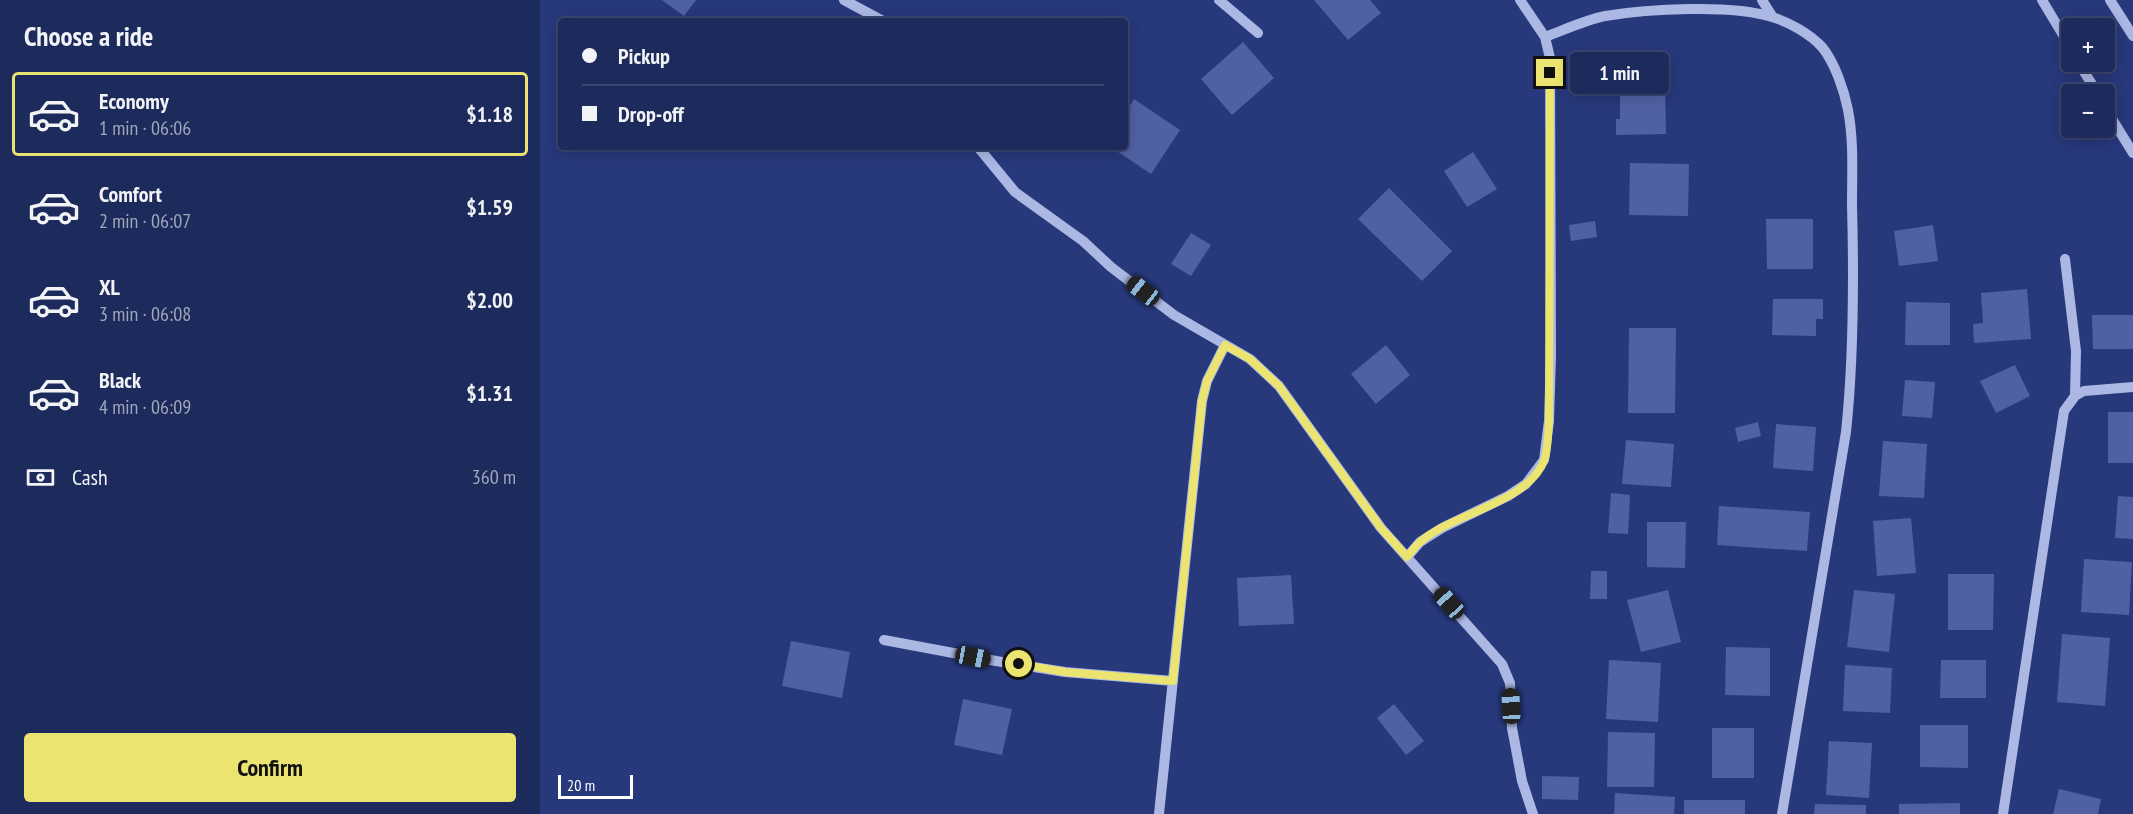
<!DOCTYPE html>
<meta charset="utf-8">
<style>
:root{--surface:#1d2a5c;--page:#2a3665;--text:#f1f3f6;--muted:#a0a7bb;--line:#3b4672;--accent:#ebe471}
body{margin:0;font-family:"PT Sans Narrow",sans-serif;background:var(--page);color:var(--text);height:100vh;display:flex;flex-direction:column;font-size:22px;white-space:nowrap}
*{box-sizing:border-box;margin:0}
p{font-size:20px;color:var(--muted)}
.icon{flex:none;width:33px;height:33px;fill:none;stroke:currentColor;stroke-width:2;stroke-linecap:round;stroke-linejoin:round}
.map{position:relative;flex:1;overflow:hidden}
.details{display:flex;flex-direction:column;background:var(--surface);width:540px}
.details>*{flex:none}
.top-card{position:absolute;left:18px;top:18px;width:570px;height:132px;border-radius:6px;box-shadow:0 3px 15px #0003,0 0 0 2px var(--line);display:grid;align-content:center;height:132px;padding:0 24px;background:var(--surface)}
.buttons{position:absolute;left:1521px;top:18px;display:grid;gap:12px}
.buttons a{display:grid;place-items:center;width:54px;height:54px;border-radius:6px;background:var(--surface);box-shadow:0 3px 15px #0003,0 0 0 2px var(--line);font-size:30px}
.scale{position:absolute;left:18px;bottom:15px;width:75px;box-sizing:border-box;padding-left:6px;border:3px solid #fff;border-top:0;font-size:16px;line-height:21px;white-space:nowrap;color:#fff;-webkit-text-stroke:4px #27387b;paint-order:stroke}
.end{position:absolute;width:27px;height:27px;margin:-14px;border:8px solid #ebe471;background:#111;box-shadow:0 0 0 3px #111}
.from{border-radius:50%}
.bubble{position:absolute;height:42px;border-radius:6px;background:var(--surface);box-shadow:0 3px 15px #0003,0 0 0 2px var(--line);font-size:20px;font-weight:700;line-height:42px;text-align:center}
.car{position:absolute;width:18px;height:36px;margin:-18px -9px;border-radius:8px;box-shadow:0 0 4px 2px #0007;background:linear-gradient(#222 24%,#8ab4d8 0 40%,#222 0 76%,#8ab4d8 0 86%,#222 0)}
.top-card b{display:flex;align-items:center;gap:21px;height:57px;font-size:22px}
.top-card b+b{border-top:2px solid var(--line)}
.top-card i{width:15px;height:15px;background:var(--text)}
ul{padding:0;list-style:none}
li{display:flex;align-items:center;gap:18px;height:84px;margin:0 12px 9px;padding:0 12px;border:3px solid transparent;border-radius:6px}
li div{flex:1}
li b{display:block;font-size:22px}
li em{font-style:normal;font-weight:700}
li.selected{border-color:var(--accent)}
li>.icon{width:54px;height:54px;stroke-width:1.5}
h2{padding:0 24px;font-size:27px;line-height:72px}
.pay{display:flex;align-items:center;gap:15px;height:66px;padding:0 24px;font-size:22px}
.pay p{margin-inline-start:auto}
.button{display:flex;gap:12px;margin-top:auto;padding:12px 24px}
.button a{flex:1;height:69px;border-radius:6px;background:var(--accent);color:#111;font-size:24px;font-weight:700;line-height:69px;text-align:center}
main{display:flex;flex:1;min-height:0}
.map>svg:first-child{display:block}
.building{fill:#5061a3}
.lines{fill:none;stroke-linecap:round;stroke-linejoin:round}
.minor{stroke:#abb8e4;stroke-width:10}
.route{stroke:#ebe471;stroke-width:8}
</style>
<main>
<section class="details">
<h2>Choose a ride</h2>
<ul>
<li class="selected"><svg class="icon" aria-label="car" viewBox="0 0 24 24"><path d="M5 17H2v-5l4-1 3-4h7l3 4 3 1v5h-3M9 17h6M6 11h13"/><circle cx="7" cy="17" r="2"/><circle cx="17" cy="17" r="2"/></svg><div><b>Economy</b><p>1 min · 06:06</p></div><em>$1.18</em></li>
<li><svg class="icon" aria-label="car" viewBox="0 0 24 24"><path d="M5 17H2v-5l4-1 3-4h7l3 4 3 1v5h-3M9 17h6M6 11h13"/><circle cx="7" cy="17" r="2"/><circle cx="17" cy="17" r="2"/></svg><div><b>Comfort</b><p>2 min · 06:07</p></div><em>$1.59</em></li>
<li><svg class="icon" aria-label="car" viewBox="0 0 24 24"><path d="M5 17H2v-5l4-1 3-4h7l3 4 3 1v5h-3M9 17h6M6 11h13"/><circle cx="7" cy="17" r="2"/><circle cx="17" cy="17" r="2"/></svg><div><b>XL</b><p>3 min · 06:08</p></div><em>$2.00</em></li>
<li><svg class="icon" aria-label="car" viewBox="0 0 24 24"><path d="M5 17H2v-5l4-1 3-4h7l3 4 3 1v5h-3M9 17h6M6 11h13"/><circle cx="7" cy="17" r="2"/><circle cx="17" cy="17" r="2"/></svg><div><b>Black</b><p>4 min · 06:09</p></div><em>$1.31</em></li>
</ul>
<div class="pay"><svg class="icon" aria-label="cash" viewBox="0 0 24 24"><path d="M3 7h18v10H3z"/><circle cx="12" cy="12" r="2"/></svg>Cash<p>360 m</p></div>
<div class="button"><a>Confirm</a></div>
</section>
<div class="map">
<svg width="1593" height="814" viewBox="0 0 1593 814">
<rect width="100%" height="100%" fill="#27387b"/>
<path class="building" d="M 122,0 L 156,0 L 144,16 Z
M 774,0 L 830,0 L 841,13 L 808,40 Z
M 703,42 L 734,78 L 692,115 L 661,79 Z
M 1125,85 L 1126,134 L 1076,135 L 1076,119 L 1080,119 L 1080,86 Z
M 594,99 L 640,130 L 611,174 L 571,147 L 585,147 L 585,114 Z
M 933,152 L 957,189 L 927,207 L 904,171 Z
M 1090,163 L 1149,164 L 1148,216 L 1089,215 Z
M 849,188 L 912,251 L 882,281 L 818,219 Z
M 1226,219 L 1273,219 L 1273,269 L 1227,269 Z
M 1055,221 L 1057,237 L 1031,241 L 1029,225 Z
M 1393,225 L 1398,261 L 1359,266 L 1354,231 Z
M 651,233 L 671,245 L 651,276 L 631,264 Z
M 1487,289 L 1491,339 L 1434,343 L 1433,324 L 1443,323 L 1441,293 Z
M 1233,299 L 1283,299 L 1283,319 L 1276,319 L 1276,336 L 1232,335 Z
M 1366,302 L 1410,303 L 1410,345 L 1365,345 Z
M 1552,315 L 1593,315 L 1593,349 L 1553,349 Z
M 1089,328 L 1136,328 L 1135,413 L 1088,413 Z
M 846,345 L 870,375 L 836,404 L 811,374 Z
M 1475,365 L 1490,396 L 1456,413 L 1440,381 Z
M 1365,380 L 1395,382 L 1392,418 L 1362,416 Z
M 1568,412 L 1593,412 L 1593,463 L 1568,463 Z
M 1218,422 L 1221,436 L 1198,442 L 1195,428 Z
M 1236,424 L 1276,427 L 1273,471 L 1233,468 Z
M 1086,440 L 1134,444 L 1131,487 L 1082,484 Z
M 1343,441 L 1387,444 L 1384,498 L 1339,496 Z
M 1071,493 L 1090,495 L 1088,534 L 1068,533 Z
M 1578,496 L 1593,497 L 1593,539 L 1575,538 Z
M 1179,506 L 1270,512 L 1267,551 L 1177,545 Z
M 1371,518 L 1376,573 L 1337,576 L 1333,521 Z
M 1107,522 L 1146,522 L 1145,568 L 1107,567 Z
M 1544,559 L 1592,562 L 1589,615 L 1541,612 Z
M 1051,571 L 1067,571 L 1067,599 L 1050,599 Z
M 1408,574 L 1454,574 L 1453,630 L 1408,630 Z
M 751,575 L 754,624 L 699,626 L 697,578 Z
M 1128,590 L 1141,642 L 1101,652 L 1087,600 Z
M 1314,590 L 1355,594 L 1349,652 L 1307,647 Z
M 1522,634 L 1570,638 L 1565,706 L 1517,702 Z
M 251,641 L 310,652 L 302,698 L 242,686 Z
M 1186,647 L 1230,648 L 1230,696 L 1185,695 Z
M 1069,660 L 1121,663 L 1118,722 L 1066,719 Z
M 1401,660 L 1446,660 L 1446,698 L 1400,698 Z
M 1305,665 L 1352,668 L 1350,713 L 1303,711 Z
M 423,699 L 472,709 L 462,755 L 414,745 Z
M 854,704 L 884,741 L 866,755 L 837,718 Z
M 1380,725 L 1428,725 L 1428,768 L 1380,767 Z
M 1172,728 L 1214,728 L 1214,778 L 1172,778 Z
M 1068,732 L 1115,733 L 1114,787 L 1067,787 Z
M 1289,741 L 1332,743 L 1329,798 L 1286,795 Z
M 1002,776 L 1039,777 L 1038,800 L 1002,799 Z
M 1519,789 L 1561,799 L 1558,814 L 1513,814 Z
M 1075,793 L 1135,797 L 1134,814 L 1074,814 Z
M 1144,800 L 1205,800 L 1205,814 L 1144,814 Z
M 1420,803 L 1420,814 L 1359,814 L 1359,804 Z
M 1275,804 L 1326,805 L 1326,814 L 1274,814 Z"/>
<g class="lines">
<path class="minor" d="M 304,0 L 343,21
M 679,0 L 718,33
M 1222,0 L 1232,16
M 1502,0 L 1532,50
M 1570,0 L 1593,36
M 1005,37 C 1024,30 1045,20 1065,16 C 1107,9 1192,4 1232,17 C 1249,22 1270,34 1282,47 C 1295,63 1304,90 1308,110 C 1314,141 1312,174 1312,205 C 1314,281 1314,356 1306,432 L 1242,814
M 1538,62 L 1558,94
M 1564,106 L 1593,153
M 438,147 L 475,192 L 543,241 L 571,267 L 634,315 L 710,359 L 739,386 L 841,528 L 962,664 L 970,683 L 972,728 L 982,781 L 993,814
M 1525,259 L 1536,351 L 1535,396
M 867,557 L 880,542 L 902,528 L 968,496 L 986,484 L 1004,460 L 1009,421 L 1011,356 L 1010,58 L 1005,37 L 980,0
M 344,640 L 456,661 L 525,672 L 633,681
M 619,814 L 662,401 L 667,381 L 685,345
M 1463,814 L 1524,411 L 1535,396 L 1544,391 L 1593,387"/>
</g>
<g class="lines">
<path class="route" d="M 479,664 L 525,672 L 633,681 L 662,401 L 667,381 L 685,345 L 710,359 L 739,386 L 841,528 L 867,557 C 871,552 875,547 879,543 C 911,513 991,503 1005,458 C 1008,447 1008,433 1009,421 L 1010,73"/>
</g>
</svg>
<div class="buttons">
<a>+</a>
<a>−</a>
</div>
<div class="scale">20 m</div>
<i class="end from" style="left:479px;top:664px"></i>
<i class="end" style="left:1010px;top:73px"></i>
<div class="bubble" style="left:1030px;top:52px;width:99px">1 min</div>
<i class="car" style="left:603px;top:291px;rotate:308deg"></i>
<i class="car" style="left:909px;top:603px;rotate:318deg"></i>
<i class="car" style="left:433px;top:657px;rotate:101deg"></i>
<i class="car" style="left:971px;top:706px;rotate:357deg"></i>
<div class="top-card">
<b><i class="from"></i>Pickup</b>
<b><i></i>Drop-off</b>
</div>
</div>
</main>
